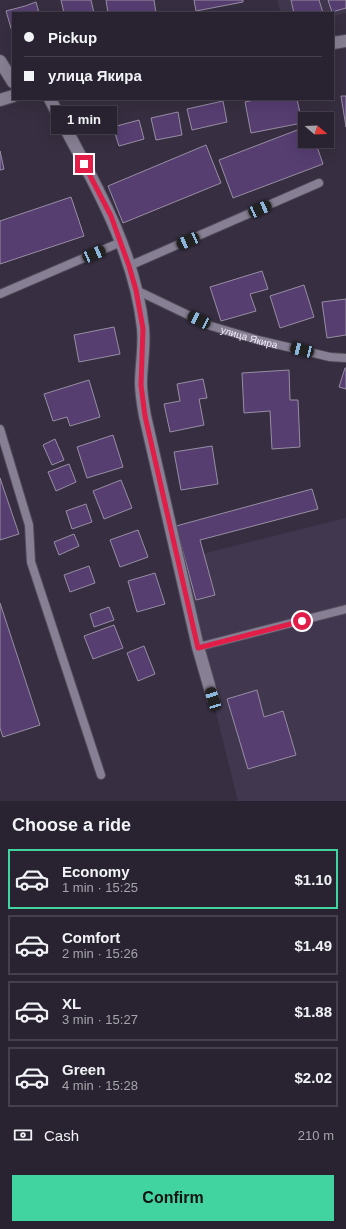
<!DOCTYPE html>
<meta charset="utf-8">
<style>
:root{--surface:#292331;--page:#312b39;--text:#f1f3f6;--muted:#a5a4ab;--line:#45404d;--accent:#41d4a1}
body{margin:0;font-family:Arial,sans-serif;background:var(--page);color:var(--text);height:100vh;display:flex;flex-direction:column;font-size:15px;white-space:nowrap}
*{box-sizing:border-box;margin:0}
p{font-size:13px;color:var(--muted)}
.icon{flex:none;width:22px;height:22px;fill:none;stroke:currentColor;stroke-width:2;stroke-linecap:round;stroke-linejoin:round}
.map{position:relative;height:801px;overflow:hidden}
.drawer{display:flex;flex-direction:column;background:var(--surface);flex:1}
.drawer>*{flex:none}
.top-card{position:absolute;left:12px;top:12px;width:322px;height:88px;border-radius:0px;box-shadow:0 4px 16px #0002,0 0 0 1px var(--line);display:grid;align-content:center;height:88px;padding:0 12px;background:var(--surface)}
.needle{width:26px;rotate:109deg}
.buttons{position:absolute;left:298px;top:112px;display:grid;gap:8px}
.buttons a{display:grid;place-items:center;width:36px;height:36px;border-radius:0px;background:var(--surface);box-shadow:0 4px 16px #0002,0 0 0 1px var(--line);font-size:20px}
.end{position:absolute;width:18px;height:18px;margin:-9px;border:5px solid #e11d48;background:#fff;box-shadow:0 0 0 2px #fff}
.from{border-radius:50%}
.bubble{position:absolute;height:28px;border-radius:0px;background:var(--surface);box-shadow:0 4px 16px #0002,0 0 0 1px var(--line);font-size:13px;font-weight:600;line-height:28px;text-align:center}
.car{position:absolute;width:12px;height:24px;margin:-12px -6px;border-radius:5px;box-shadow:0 0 3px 1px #0007;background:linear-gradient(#222 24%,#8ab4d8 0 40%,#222 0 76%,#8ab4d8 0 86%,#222 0)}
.top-card b{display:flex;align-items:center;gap:14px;height:38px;font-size:15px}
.top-card b+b{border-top:1px solid var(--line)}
.top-card i{width:10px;height:10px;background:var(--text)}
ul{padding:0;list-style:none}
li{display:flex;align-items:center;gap:12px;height:60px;margin:0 8px 6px;padding:0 4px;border:2px solid var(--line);border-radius:0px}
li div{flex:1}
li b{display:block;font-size:15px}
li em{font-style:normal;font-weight:600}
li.active{border-color:var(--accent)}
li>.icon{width:36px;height:36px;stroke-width:1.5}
h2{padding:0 12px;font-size:18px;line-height:48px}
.pay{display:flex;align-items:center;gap:10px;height:44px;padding:0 12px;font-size:15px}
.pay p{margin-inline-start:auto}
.cta{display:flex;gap:8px;margin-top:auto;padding:8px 12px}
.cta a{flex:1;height:46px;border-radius:0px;background:var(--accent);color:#111;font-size:16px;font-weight:600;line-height:46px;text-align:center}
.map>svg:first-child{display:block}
.built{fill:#41374f}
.building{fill:#563e71;stroke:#978ea3}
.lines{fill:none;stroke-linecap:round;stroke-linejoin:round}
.lane-casing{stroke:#514b5a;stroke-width:10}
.street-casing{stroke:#514b5a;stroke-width:14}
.secondary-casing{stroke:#514b5a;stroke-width:14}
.lane{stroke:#877f93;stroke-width:8}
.street{stroke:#877f93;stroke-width:12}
.secondary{stroke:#877f93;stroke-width:12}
.route{stroke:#e11d48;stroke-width:5}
.labels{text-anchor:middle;stroke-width:4;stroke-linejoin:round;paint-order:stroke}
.street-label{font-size:10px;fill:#f3eefa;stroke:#372f41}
</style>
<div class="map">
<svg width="346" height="801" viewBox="0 0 346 801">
<rect width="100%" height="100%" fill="#372f41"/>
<path class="built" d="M 277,0 L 346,0 L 346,13 L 333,16 L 333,13 L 281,13 Z
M 346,518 L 346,801 L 238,801 L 178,560 Z"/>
<path class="building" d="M 61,0 L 91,0 L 94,13 L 64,13 Z
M 106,0 L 154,0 L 156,13 L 108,13 Z
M 194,0 L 243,0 L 243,2 L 196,11 Z
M 291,0 L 319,0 L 323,13 L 294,13 Z
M 328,0 L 346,0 L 346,8 L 332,12 Z
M 36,2 L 39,13 L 13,13 L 13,35 L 6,11 L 25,6 Z
M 341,96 L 346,96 L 346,127 Z
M 259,99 L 297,99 L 302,123 L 251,133 L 245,102 Z
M 223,101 L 227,122 L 192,130 L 187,109 Z
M 178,112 L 182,135 L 156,140 L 151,118 Z
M 139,120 L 144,139 L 119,146 L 113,127 Z
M 305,127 L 305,141 L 315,141 L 323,164 L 233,198 L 219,160 Z
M 206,145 L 221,183 L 123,223 L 108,186 Z
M 0,151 L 4,169 L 0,170 Z
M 71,197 L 84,236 L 0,264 L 0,221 Z
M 262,271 L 268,289 L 250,294 L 256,311 L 221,321 L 210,287 Z
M 304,285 L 314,317 L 280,328 L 270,296 Z
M 346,299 L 346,335 L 327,338 L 322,302 Z
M 114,327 L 120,354 L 79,362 L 74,335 Z
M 345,368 L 346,368 L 346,389 L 339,387 Z
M 289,370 L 290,400 L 298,400 L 300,447 L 272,449 L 270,411 L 244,413 L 242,373 Z
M 203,379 L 207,398 L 199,399 L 204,425 L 170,432 L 164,404 L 180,401 L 177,384 Z
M 89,380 L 100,417 L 70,426 L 67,417 L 53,421 L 44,394 Z
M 113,435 L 123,467 L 87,478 L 77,447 Z
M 55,439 L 64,460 L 52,465 L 43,445 Z
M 212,446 L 218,484 L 181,490 L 174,452 Z
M 69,464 L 76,482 L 56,491 L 48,472 Z
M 0,478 L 19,534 L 0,540 Z
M 121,480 L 132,508 L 104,519 L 93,491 Z
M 312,489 L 318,509 L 200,540 L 215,595 L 196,600 L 176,526 Z
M 86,504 L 92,522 L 72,529 L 66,511 Z
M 138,530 L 148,557 L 120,567 L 110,540 Z
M 74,534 L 79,546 L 59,555 L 54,542 Z
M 89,566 L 95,583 L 70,592 L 64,575 Z
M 155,573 L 165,604 L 137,612 L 128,581 Z
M 0,603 L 40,725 L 3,737 L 0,728 Z
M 109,607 L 114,620 L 94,627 L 90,614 Z
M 114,625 L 123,648 L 93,659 L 84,636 Z
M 144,646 L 155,674 L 138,681 L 127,653 Z
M 257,690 L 264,717 L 283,711 L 296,755 L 248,769 L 227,699 Z"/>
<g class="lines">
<g class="lane-casing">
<g id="lane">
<path d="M 129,266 L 319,183"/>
<path id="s1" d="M 136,290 L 211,326 L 258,340 L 330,357 L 346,358"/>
<path d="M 0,294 L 121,242"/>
<path d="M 0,429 L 29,525 L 31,562 L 101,775"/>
<path d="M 198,647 L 346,609"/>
</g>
</g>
<g class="street-casing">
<path id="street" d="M 0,61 L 13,82
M 50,99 C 88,172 134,245 143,328 C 145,346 141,365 141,383 C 141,394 143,405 145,416 L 198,647 L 213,699"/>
</g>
<g class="secondary-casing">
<path id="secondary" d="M 333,43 L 346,41
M 0,100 L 13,96"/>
</g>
<use href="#lane" class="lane"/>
<use href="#street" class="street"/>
<use href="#secondary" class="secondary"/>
</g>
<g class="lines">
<path class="route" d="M 84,164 L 111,216 L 129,266 L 136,290 L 143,329 L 141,385 L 145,416 L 198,648 L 302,621"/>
</g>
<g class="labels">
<g class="street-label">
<text dy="4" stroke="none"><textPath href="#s1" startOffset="123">улица Якира</textPath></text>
</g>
</g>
</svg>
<div class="buttons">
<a><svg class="needle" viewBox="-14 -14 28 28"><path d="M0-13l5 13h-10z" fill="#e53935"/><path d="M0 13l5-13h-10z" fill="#a5a4ab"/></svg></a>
</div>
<i class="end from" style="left:302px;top:621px"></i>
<i class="end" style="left:84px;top:164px"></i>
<div class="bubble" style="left:51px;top:106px;width:66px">1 min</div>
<i class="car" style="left:260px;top:209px;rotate:66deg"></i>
<i class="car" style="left:188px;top:241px;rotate:246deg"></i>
<i class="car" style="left:94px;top:254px;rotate:67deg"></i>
<i class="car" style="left:199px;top:320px;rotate:296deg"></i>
<i class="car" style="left:302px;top:350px;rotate:284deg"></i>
<i class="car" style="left:213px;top:699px;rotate:343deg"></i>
<div class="top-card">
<b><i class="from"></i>Pickup</b>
<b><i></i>улица Якира</b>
</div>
</div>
<section class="drawer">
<h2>Choose a ride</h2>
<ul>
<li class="active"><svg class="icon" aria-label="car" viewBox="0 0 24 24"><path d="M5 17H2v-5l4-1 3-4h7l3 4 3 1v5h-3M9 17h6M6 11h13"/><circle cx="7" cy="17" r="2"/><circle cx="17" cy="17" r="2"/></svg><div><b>Economy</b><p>1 min · 15:25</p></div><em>$1.10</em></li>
<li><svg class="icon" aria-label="car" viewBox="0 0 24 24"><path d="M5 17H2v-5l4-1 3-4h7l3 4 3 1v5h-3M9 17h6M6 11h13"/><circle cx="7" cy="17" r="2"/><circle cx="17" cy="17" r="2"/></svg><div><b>Comfort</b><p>2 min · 15:26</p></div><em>$1.49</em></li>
<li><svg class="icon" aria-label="car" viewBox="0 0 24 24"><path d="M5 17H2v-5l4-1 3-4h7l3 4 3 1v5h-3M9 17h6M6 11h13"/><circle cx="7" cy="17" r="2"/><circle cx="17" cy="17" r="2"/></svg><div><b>XL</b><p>3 min · 15:27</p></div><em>$1.88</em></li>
<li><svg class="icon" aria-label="car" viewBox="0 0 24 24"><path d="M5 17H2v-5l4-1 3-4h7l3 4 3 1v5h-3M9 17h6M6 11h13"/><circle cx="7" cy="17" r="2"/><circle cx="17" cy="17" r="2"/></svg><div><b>Green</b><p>4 min · 15:28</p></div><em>$2.02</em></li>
</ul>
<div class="pay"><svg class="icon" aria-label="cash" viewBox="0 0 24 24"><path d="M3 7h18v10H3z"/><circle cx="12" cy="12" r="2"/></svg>Cash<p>210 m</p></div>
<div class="cta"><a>Confirm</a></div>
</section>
